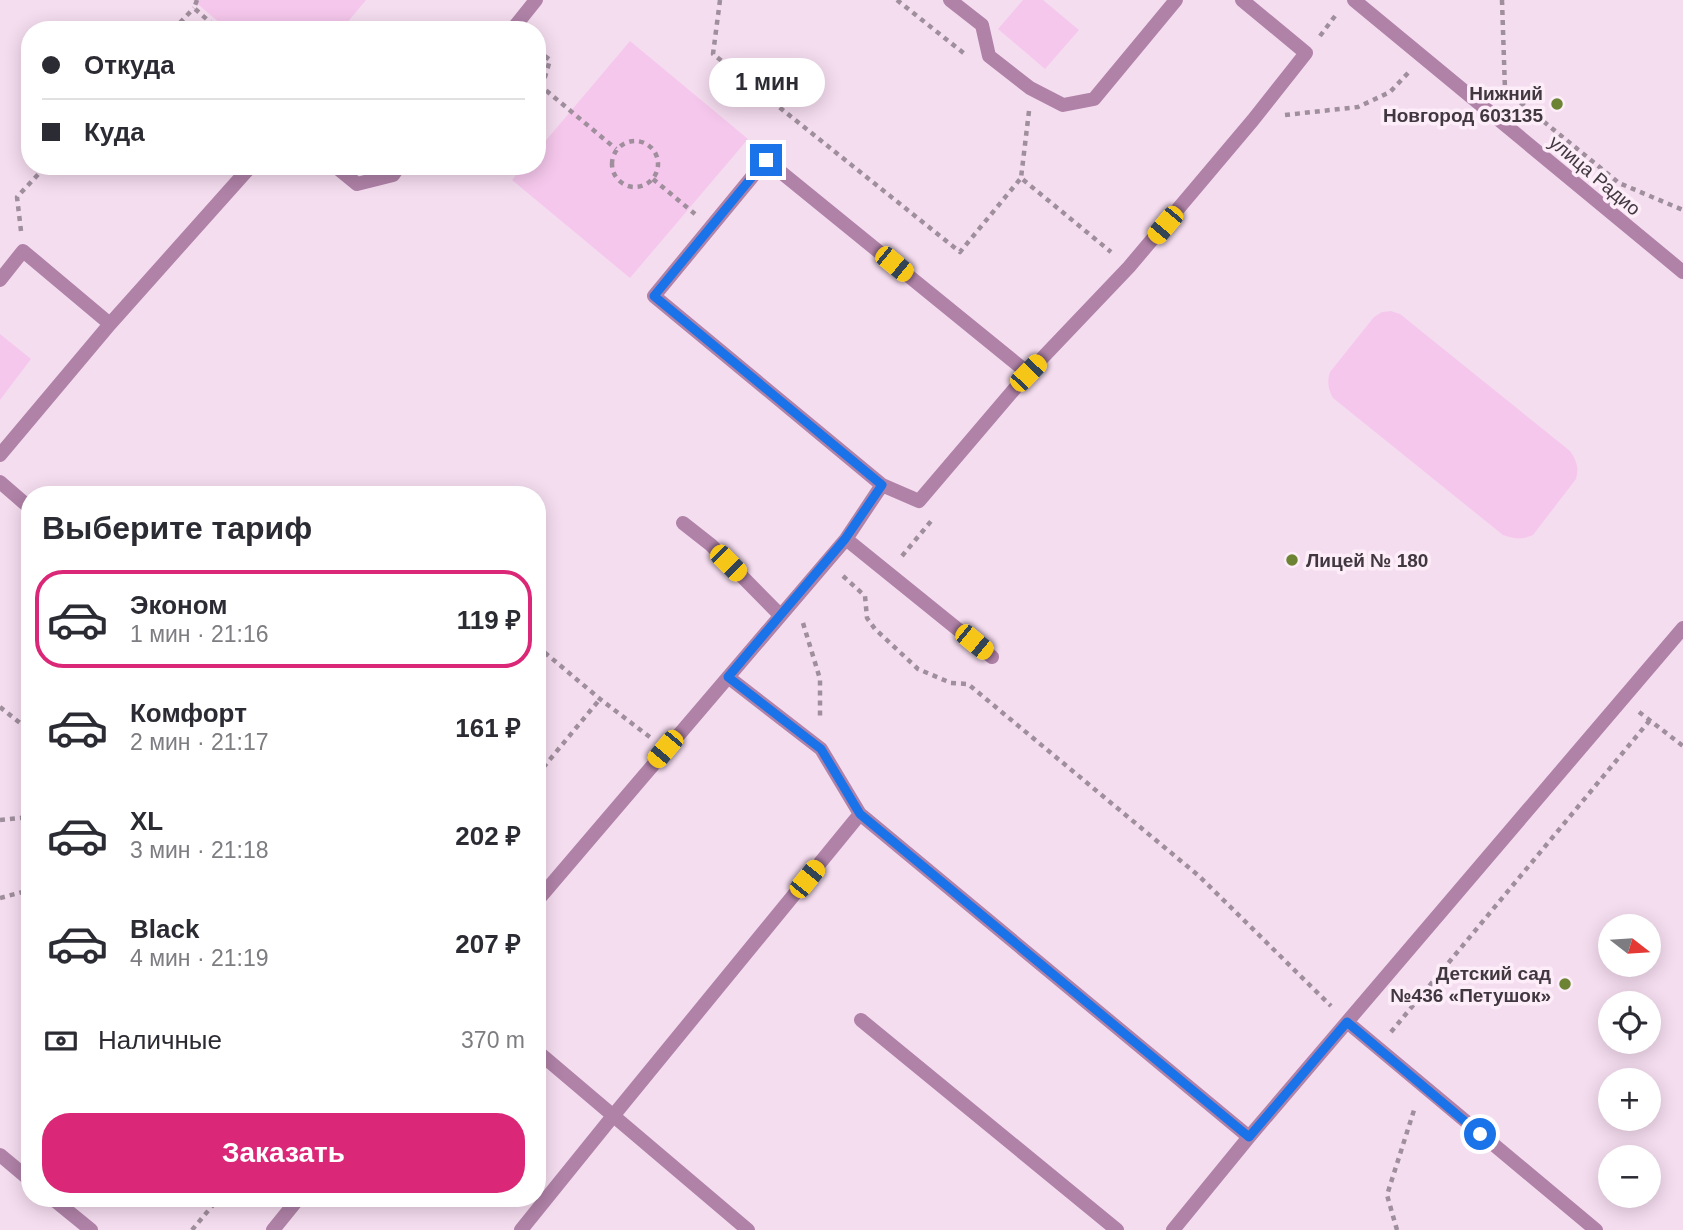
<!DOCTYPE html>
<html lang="ru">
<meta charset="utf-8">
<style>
:root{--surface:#fff;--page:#f7f7f7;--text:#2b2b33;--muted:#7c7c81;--line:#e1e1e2;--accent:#db2777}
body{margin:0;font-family:Arial,sans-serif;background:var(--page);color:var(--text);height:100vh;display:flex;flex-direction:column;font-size:26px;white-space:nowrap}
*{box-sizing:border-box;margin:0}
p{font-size:23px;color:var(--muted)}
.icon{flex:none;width:38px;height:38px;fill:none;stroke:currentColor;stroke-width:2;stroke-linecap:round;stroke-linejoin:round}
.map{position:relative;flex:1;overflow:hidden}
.drawer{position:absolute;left:21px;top:486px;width:525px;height:721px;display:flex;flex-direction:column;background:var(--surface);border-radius:28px;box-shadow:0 4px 18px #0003}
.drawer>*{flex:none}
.top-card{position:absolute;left:21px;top:21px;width:525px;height:154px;border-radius:28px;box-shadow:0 4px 18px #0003;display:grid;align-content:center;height:154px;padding:0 21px;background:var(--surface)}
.needle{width:46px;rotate:107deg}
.tools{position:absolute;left:1598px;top:914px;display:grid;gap:14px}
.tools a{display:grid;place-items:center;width:63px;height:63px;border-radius:50%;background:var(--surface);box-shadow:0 4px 18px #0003;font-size:35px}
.end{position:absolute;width:32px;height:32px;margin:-16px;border:9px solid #1a73e8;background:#fff;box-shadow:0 0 0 4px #fff}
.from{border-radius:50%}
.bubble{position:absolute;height:49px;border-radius:24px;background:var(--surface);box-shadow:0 4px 18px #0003;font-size:23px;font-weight:700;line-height:49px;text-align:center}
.car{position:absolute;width:21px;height:42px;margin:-21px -10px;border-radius:9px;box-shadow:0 0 5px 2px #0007;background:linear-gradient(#f5c518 24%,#345 0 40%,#f5c518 0 76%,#345 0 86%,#f5c518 0)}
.top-card b{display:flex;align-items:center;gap:24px;height:66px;font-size:26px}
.top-card b+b{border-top:2px solid var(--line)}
.top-card i{width:18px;height:18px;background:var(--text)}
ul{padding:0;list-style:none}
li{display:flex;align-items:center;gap:21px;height:98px;margin:0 14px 10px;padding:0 7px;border:4px solid transparent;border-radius:28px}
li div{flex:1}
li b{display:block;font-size:26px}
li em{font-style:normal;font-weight:700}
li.on{border-color:var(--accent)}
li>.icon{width:63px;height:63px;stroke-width:1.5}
h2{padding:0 21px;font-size:32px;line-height:84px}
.pay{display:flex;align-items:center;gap:18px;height:77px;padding:0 21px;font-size:26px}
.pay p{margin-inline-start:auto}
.action{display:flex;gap:14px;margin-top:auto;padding:14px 21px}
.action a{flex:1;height:80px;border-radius:28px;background:var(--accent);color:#fff;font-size:28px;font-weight:700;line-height:80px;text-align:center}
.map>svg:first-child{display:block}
.green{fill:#f5c7ec}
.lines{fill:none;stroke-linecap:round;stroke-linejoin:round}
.path{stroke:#9f8e9c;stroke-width:4.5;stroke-dasharray:5 5;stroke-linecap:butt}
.lane{stroke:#b082a8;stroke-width:14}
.street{stroke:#b082a8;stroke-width:14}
.route{stroke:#1a73e8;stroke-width:9}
.poi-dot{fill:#6d8334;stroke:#fcedf9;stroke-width:2.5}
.labels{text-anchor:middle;stroke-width:7;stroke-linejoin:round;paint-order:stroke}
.poi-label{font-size:19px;font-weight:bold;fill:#41383f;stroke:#fcedf9;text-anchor:end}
.street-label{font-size:19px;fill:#41383f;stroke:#fcedf9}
</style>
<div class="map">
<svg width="1683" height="1230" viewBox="0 0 1683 1230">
<rect width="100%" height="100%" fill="#f5ddf0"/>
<path class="green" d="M 193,0 L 366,0 L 341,30 L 228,30 Z
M 1023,0 L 1043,0 L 1079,30 L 1045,69 L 998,29 Z
M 630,41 L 748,139 L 630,278 L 512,180 L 524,166 L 537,166 L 537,151 Z
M 1391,311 L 1400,314 L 1570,451 C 1577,461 1579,468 1576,479 L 1533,535 C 1521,540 1515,539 1503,535 L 1333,398 C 1328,389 1327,382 1330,372 L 1374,317 L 1382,312 Z
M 0,334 L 31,359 L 0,400 Z"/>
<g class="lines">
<path class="path" d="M 197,0 L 194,8 L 219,30
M 720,0 L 713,54 L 960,252 L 1021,178
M 897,0 L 966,55
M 1502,0 L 1505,90 L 1619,183 L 1683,210
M 173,30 L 194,8
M 1320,36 L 1338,12
M 537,50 L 550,60 L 542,87 L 616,149
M 1029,111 L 1021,178 L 1111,252
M 1285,115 L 1358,107 L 1390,92 L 1408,73
M612 164a23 23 0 1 1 46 0a23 23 0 1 1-46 0Z
M 653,179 L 695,214
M 21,231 L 17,197 L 46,166
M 902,556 L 932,520
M 843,576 L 865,596 L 867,618 L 875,629 L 918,669 L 951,683 L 968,684 L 1199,876 L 1331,1006
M 803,623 L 820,679 L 820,720
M 537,646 L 600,699 L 651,738
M 0,707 L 30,731
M 1639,712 L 1683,746
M 537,775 L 600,699
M 0,820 L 30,817
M 0,898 L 30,890
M 1391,1032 L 1650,720
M 192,1230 L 218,1199
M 1397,1230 L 1387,1195 L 1415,1107"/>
<path class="lane" d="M 950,0 L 982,25 L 989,56 L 1030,88 L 1063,105 L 1094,99 L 1176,0
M 512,30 L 536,0
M 335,166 L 357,184 L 393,175 L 399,166
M 0,280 L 23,251 L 110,324
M 0,455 L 110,324 L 251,166
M 0,482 L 30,508
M 882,485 L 654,296 L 766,160 L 1028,373
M 683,523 L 711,545 L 780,615
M 846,539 L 992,657
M 728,677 L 821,749 L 860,814 L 1249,1137
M 537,901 L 846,539 L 882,485 L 919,501 L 1028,373 L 1129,267 L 1253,120 L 1306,53 L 1242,0
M 861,1020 L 1117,1230
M 1347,1022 L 1596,1230
M 537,1051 L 748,1230
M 0,1155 L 30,1180
M 53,1199 L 91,1230
M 273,1230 L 298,1199
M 521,1230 L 613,1116 L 860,814
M 1173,1230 L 1249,1137 L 1683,628"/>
<path class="street" d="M 1354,0 L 1683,272"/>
</g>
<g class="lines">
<path class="route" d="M 766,160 L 654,296 L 882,485 L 845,539 L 728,677 L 821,749 L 860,814 L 1249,1137 L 1347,1022 L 1480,1134"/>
</g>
<g class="poi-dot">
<circle cx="1557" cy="104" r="7"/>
<circle cx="1292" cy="560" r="7"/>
<circle cx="1565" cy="984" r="7"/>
</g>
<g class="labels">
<g class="poi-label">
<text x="1543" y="100">Нижний<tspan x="1543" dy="22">Новгород 603135</tspan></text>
<text x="1306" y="567" text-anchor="start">Лицей № 180</text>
<text x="1551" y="980">Детский сад<tspan x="1551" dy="22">№436 «Петушок»</tspan></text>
</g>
<g class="street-label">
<text transform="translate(1595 175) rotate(40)" y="7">улица Радио</text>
</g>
</g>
</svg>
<div class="tools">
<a><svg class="needle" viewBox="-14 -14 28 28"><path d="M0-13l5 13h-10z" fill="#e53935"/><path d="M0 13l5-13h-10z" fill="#7c7c81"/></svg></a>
<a><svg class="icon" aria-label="locate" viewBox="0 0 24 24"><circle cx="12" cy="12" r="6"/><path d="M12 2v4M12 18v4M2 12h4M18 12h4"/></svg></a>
<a>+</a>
<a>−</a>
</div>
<i class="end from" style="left:1480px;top:1134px"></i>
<i class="end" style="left:766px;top:160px"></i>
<div class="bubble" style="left:709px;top:58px;width:116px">1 мин</div>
<i class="car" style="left:1165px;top:225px;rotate:220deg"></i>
<i class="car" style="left:894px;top:264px;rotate:129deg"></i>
<i class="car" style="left:1028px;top:373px;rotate:44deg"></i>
<i class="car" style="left:728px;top:563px;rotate:135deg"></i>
<i class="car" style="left:974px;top:642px;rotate:129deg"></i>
<i class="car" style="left:665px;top:749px;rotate:220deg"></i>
<i class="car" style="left:807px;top:879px;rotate:39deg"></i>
<div class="top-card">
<b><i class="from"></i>Откуда</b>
<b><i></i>Куда</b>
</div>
<section class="drawer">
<h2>Выберите тариф</h2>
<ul>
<li class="on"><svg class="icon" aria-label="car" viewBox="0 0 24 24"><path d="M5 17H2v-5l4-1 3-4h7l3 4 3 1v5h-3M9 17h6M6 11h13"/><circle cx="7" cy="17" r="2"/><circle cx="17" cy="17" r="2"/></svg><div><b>Эконом</b><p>1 мин · 21:16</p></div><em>119 ₽</em></li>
<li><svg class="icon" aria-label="car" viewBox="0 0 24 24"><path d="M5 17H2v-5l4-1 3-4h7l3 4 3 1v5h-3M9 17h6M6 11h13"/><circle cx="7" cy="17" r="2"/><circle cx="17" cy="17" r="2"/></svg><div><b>Комфорт</b><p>2 мин · 21:17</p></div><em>161 ₽</em></li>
<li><svg class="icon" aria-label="car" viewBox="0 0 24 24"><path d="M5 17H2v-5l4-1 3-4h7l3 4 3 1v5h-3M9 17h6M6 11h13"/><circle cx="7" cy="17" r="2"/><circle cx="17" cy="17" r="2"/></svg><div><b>XL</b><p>3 мин · 21:18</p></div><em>202 ₽</em></li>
<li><svg class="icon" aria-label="car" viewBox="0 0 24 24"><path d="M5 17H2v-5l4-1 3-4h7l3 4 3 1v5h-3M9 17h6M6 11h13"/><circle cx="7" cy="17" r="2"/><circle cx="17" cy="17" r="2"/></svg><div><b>Black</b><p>4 мин · 21:19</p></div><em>207 ₽</em></li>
</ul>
<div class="pay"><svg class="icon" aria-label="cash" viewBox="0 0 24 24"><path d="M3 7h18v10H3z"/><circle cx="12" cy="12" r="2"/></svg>Наличные<p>370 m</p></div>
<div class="action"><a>Заказать</a></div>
</section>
</div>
